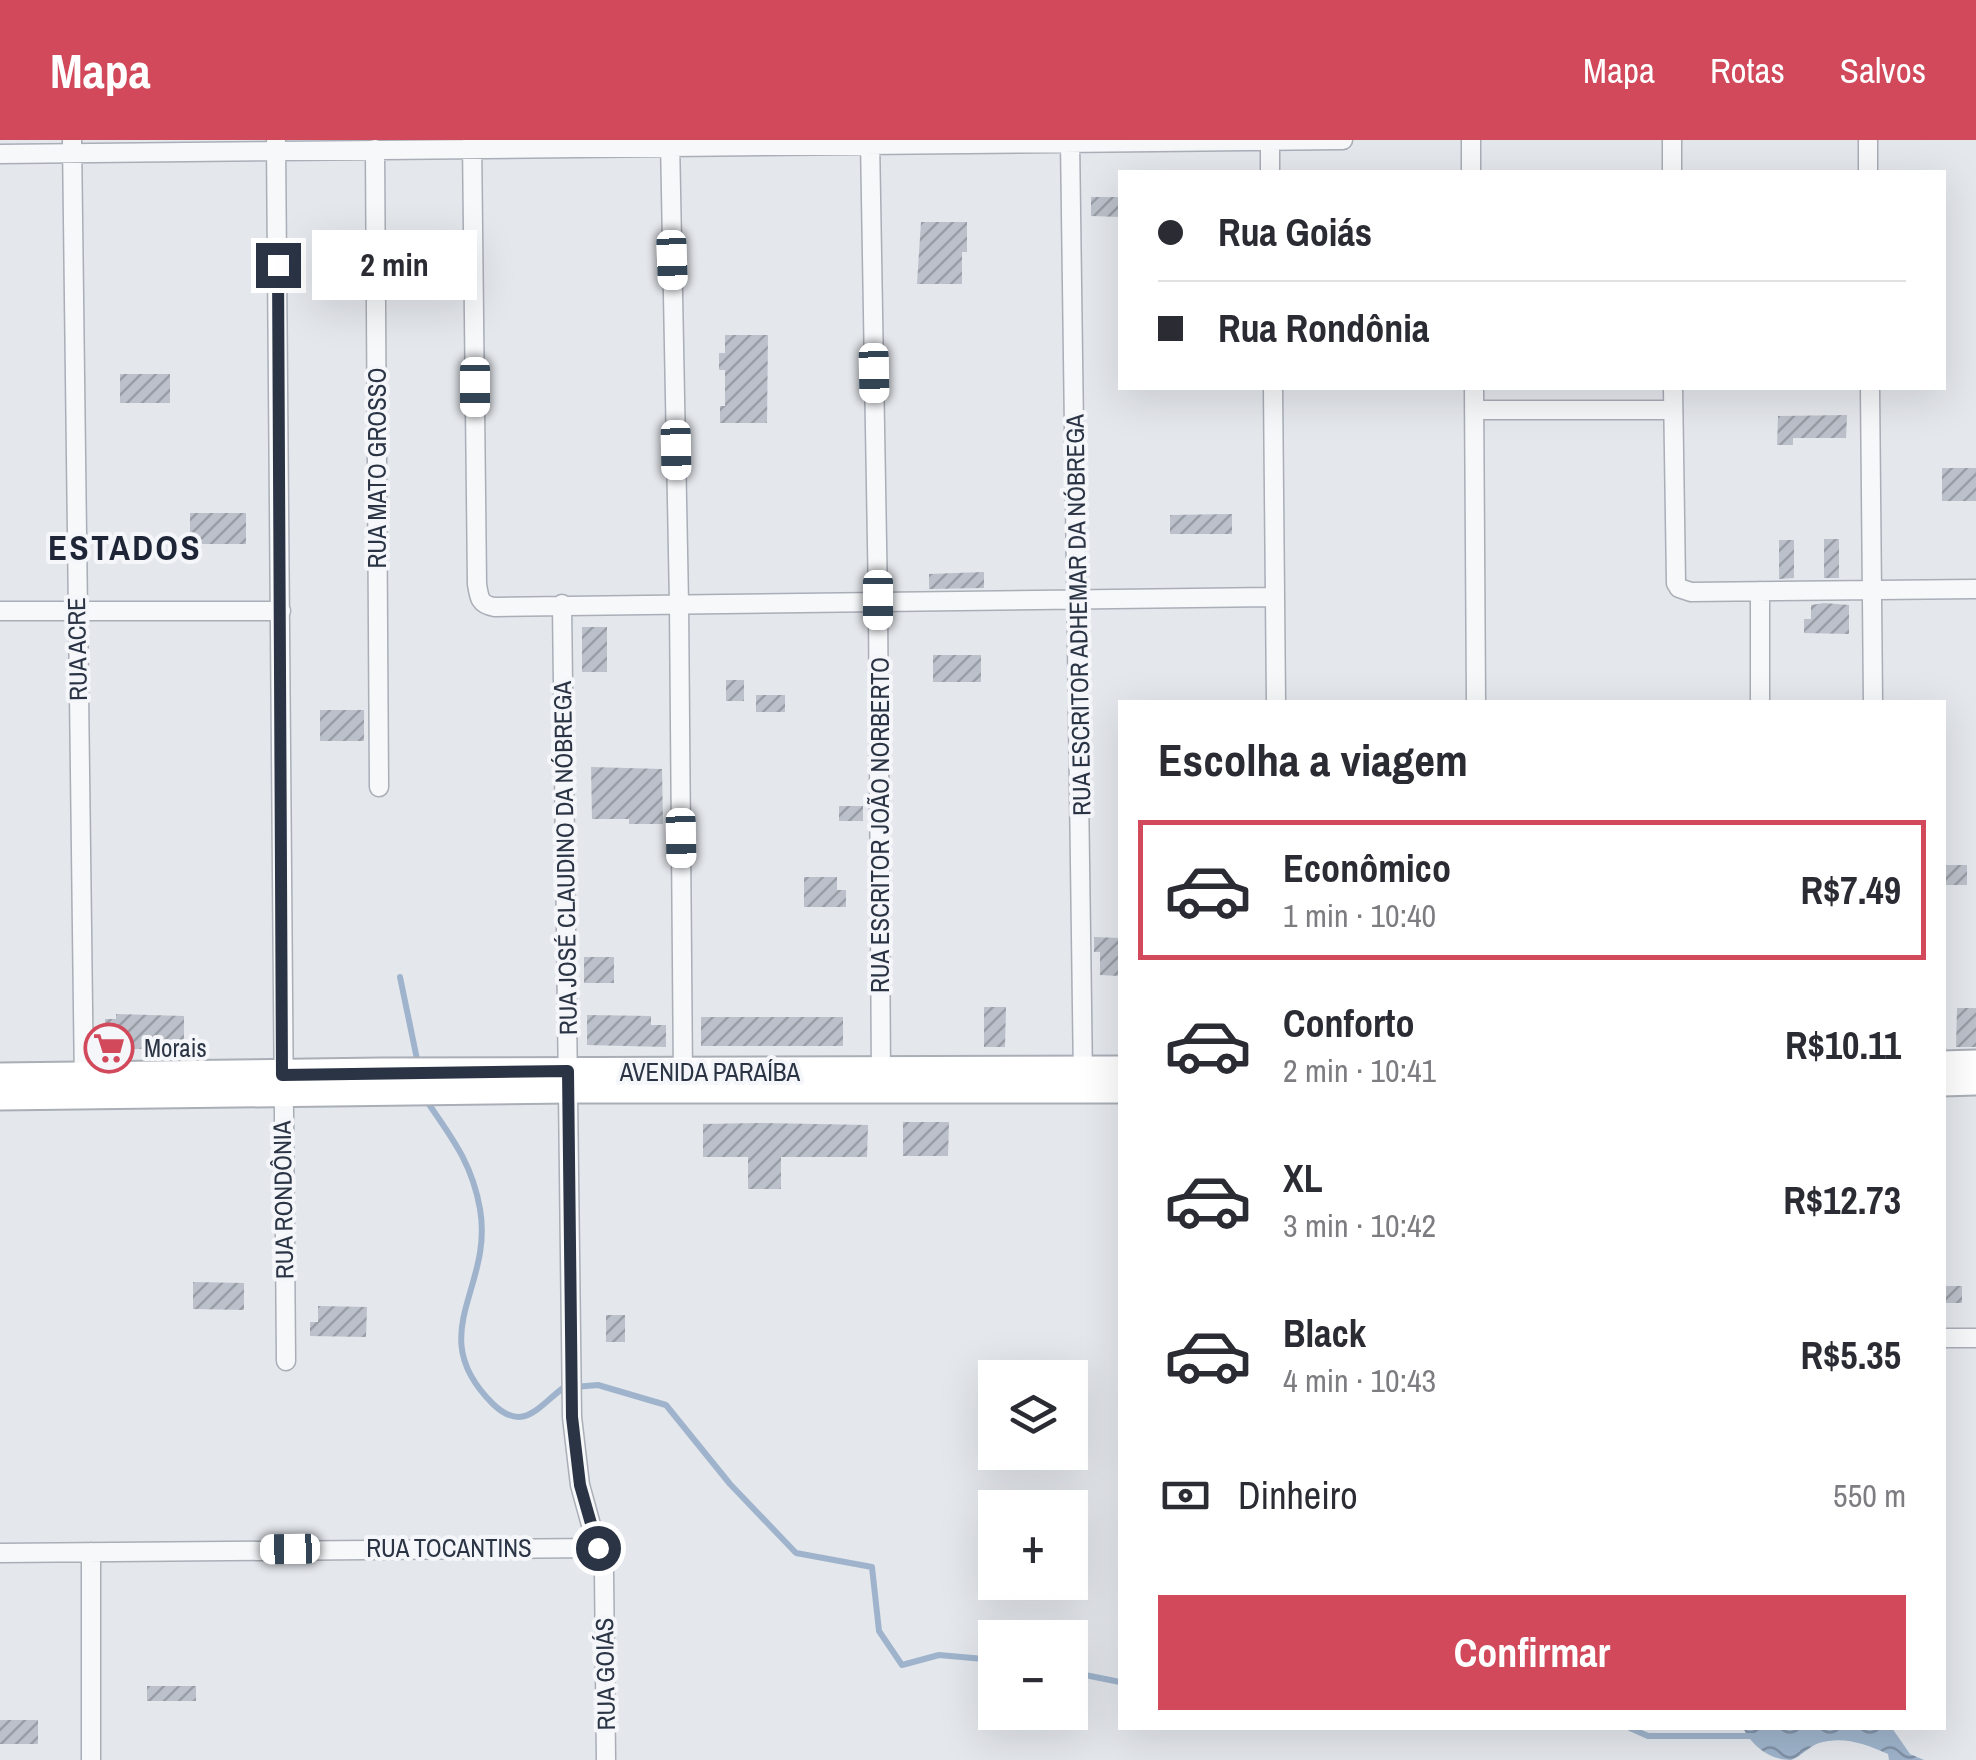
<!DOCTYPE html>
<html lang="pt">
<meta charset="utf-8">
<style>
:root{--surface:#fff;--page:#f7f7f7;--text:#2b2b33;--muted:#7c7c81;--line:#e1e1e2;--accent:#d1495b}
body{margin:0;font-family:"Archivo Narrow",sans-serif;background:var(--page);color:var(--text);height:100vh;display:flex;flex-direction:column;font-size:38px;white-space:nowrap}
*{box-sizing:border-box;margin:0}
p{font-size:32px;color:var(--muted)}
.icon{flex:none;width:55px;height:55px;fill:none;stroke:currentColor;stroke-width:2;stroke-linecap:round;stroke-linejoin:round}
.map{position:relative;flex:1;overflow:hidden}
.drawer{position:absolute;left:1118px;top:560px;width:828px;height:1030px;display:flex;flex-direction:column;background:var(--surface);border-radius:0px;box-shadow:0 10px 40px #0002}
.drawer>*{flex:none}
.hud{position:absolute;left:1118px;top:30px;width:828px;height:220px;border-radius:0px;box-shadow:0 10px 40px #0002;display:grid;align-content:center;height:220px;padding:0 40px;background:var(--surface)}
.controls{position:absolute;left:978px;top:1220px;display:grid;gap:20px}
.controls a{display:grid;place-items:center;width:110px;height:110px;border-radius:0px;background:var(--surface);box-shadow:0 10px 40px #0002;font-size:50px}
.end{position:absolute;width:45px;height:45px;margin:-22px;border:12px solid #2b3445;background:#fff;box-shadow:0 0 0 5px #fff}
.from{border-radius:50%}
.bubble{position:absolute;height:70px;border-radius:0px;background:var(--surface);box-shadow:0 10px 40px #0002;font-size:32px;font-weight:800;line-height:70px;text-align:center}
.car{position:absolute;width:30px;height:60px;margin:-30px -15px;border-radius:12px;box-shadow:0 0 8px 2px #0007;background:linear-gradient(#fff 24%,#345 0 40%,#fff 0 76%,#345 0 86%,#fff 0)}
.hud b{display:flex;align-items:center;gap:35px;height:95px;font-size:38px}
.hud b+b{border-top:2px solid var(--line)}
.hud i{width:25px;height:25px;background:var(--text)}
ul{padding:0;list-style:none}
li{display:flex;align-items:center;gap:30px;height:140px;margin:0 20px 15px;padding:0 20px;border:5px solid transparent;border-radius:0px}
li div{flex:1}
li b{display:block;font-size:38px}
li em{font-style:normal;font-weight:800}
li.current{border-color:var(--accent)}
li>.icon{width:90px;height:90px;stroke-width:1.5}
h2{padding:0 40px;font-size:45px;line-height:120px}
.pay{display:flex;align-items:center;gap:25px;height:110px;padding:0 40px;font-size:38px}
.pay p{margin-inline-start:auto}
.action{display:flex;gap:20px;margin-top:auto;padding:20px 40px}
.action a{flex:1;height:115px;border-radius:0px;background:var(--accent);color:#fff;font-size:40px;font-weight:800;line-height:115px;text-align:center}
header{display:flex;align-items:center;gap:60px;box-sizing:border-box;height:140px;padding:0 50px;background:var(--accent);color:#fff}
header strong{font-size:48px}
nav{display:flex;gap:55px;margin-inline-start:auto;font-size:35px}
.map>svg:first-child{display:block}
.water{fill:url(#water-waves)}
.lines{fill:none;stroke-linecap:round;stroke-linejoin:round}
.stream{stroke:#9fb4cc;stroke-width:6}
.building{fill:url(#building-hatch)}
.street-casing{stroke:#a9aeb7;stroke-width:21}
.secondary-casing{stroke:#a9aeb7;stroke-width:29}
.street{stroke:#f7f8fa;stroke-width:18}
.secondary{stroke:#fff;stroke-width:25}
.route{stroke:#2b3445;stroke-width:12}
.labels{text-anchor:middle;stroke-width:8;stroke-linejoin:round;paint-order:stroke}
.street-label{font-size:25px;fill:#2b3445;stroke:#f4f6f9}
.poi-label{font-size:25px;fill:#2b3445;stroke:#f4f6f9;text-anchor:start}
.district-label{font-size:35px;font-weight:bold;letter-spacing:2.5px;fill:#1d2536;stroke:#f4f6f9}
</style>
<header>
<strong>Mapa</strong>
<nav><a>Mapa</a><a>Rotas</a><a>Salvos</a></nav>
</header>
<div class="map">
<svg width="1976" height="1620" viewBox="0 0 1976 1620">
<defs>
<pattern id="water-waves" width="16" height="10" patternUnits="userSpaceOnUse" patternTransform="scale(2.5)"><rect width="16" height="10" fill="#9fb4cc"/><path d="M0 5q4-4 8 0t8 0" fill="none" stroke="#8293a7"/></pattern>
<pattern id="building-hatch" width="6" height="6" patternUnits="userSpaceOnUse" patternTransform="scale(2.5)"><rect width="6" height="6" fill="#bbc0ca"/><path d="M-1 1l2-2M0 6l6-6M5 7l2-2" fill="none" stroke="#989da6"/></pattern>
</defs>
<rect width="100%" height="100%" fill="#e4e7ec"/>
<path class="water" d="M 1743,1588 L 1892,1588 L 1910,1614 L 1924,1620 L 1889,1620 L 1888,1614 C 1865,1604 1844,1596 1819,1603 C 1809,1606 1801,1617 1791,1620 C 1768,1620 1752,1605 1743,1588 Z"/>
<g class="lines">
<path class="stream" d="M 400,837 L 418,924
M 426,960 C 452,998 472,1023 480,1069 C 494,1149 422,1194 493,1264 C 523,1293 538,1267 563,1248 L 598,1245 L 666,1265 L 730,1344 L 796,1413 L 872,1427 L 879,1491 L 902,1525 L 939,1515 L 995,1520
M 1070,1532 L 1120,1542
M 1630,1588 L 1648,1596 L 1752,1596"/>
</g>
<path class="building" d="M 1091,57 L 1120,57 L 1120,77 L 1091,76 Z
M 921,82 L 967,82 L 967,112 L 962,112 L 962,144 L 917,144 Z
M 725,195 L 768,195 L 767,283 L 720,283 L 720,266 L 725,266 L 725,230 L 719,230 L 719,213 L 725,213 Z
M 120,234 L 170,234 L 170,263 L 120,263 Z
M 1847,275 L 1846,298 L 1793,298 L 1793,305 L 1777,305 L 1778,276 Z
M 1942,328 L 1976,328 L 1976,361 L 1942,361 Z
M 190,373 L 246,373 L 246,404 L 190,404 Z
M 1232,374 L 1232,394 L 1170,394 L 1170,375 Z
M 1824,399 L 1839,399 L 1839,438 L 1824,438 Z
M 1779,400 L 1794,400 L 1794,438 L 1779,439 Z
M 984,432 L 984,448 L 929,449 L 929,434 Z
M 1824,463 L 1849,465 L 1849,494 L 1804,493 L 1804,479 L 1811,479 L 1811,465 Z
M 582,487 L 607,487 L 607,532 L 582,532 Z
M 933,515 L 981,515 L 981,542 L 933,542 Z
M 726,540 L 744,540 L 744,561 L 726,561 Z
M 756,555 L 785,555 L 785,572 L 756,572 Z
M 320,570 L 364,570 L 364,601 L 320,601 Z
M 591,627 L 662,629 L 663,684 L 629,684 L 629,679 L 592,679 Z
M 839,666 L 863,666 L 863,681 L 839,681 Z
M 1942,725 L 1967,725 L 1967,745 L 1942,745 Z
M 804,737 L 837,737 L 837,750 L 846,750 L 846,767 L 804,767 Z
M 1094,797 L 1120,798 L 1120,836 L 1100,835 L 1100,812 L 1094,812 Z
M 584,817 L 614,817 L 614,843 L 584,843 Z
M 984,867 L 1006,867 L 1005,907 L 984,907 Z
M 1957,868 L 1976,868 L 1976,907 L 1956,907 Z
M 116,874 L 184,876 L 184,917 L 146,918 L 146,909 L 105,909 L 105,879 L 116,879 Z
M 587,875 L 651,876 L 651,885 L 666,885 L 666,907 L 587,905 Z
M 701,877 L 843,877 L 843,906 L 701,906 Z
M 903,982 L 949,982 L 948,1016 L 903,1016 Z
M 760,983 L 868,985 L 867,1017 L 781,1017 L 781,1049 L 748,1049 L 748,1017 L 703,1017 L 703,984 Z
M 193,1142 L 244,1143 L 244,1170 L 193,1169 Z
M 1942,1146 L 1962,1146 L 1962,1163 L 1942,1163 Z
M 318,1166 L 367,1167 L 366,1197 L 310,1196 L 310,1182 L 318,1182 Z
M 606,1175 L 625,1175 L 625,1202 L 606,1202 Z
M 147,1546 L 196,1546 L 196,1561 L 147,1561 Z
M 0,1580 L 38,1580 L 38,1604 L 0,1604 Z"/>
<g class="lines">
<g class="street-casing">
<path id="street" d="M 72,0 L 84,947
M 472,0 L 477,444 C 479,458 480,465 495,467 L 1275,457
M 670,0 L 679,463 L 683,939
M 870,0 L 878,460 L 881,939
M 1070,0 L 1083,939
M 1270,0 L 1270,32
M 1471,0 L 1471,32
M 1672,0 L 1672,32
M 1868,0 L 1868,32
M 276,2 L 286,1221
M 375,9 L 379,647
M 0,14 L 1343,0
M 1273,248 L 1276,562
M 1474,248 L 1476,562
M 1673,248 L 1676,443 L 1679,448 L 1691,452 L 1976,449
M 1870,248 L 1873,562
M 1474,270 L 1673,270
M 1760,451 L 1760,562
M 562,464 L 572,1277 L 580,1345 L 604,1432 L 606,1620
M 0,471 L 281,471
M 1942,1198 L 1976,1198
M 91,1412 L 91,1620
M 0,1413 L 598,1408"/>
</g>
<g class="secondary-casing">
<path id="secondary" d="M 1942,924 L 1976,923
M 0,936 L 381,931 L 1120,929
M 1942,943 L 1976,942
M 0,957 L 569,950 L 1120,950"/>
</g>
<use href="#street" class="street"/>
<use href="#secondary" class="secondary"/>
</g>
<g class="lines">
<path class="route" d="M 278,125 L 282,935 L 568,931 L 572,1277 L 580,1345 L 598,1408"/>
</g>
<defs>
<g id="supermarket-ring" transform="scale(2.5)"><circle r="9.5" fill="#f4f6f9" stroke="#d1495b" stroke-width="1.5"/><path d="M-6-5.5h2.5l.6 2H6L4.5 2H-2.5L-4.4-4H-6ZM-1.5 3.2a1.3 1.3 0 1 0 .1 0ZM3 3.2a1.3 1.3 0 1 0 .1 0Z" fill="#d1495b"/></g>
</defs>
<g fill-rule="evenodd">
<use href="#supermarket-ring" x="109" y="908"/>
</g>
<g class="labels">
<g class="street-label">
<text transform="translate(377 328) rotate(-90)" y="9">RUA MATO GROSSO</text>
<text transform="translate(1078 475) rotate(-91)" y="9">RUA ESCRITOR ADHEMAR DA NÓBREGA</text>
<text transform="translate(77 509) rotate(-91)" y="9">RUA ACRE</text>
<text transform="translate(880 685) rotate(-90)" y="9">RUA ESCRITOR JOÃO NORBERTO</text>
<text transform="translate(565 718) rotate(-91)" y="9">RUA JOSÉ CLAUDINO DA NÓBREGA</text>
<text x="710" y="941">AVENIDA PARAÍBA</text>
<text transform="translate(283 1060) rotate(-91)" y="9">RUA RONDÔNIA</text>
<text x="449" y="1417">RUA TOCANTINS</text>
<text transform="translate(605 1534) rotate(-91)" y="9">RUA GOIÁS</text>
</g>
<g class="poi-label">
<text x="144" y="917">Morais</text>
</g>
<g class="district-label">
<text x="125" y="420">ESTADOS</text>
</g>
</g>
</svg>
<div class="controls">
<a><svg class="icon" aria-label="layers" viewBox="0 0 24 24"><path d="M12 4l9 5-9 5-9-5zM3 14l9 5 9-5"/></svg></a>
<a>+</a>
<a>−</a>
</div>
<i class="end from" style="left:598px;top:1408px"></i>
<i class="end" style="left:278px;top:125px"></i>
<div class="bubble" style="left:312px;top:90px;width:165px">2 min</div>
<i class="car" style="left:672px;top:120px;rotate:178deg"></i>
<i class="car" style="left:874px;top:233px;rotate:179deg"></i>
<i class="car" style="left:475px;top:247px;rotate:180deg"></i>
<i class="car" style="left:676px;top:310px;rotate:179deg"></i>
<i class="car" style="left:878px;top:460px;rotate:180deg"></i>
<i class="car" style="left:681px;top:698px;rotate:179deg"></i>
<i class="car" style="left:290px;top:1409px;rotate:269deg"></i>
<div class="hud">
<b><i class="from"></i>Rua Goiás</b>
<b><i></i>Rua Rondônia</b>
</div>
<section class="drawer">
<h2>Escolha a viagem</h2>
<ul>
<li class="current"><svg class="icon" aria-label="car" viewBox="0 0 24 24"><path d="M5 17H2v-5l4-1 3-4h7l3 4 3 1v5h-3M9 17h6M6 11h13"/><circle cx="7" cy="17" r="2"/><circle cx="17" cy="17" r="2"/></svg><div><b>Econômico</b><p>1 min · 10:40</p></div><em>R$7.49</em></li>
<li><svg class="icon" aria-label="car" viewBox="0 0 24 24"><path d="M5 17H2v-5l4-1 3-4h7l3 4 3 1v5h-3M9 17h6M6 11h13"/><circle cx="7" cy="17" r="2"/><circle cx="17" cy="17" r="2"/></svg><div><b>Conforto</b><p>2 min · 10:41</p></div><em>R$10.11</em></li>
<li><svg class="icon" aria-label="car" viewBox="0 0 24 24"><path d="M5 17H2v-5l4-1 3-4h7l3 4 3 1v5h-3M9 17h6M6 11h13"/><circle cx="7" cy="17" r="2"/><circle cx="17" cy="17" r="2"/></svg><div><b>XL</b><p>3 min · 10:42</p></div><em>R$12.73</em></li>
<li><svg class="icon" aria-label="car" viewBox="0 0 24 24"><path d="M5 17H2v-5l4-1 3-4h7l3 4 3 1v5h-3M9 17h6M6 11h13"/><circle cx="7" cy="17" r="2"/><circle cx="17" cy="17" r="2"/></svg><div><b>Black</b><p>4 min · 10:43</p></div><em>R$5.35</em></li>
</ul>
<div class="pay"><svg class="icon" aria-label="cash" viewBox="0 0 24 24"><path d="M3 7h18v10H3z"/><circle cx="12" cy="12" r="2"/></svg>Dinheiro<p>550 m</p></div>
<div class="action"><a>Confirmar</a></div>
</section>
</div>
